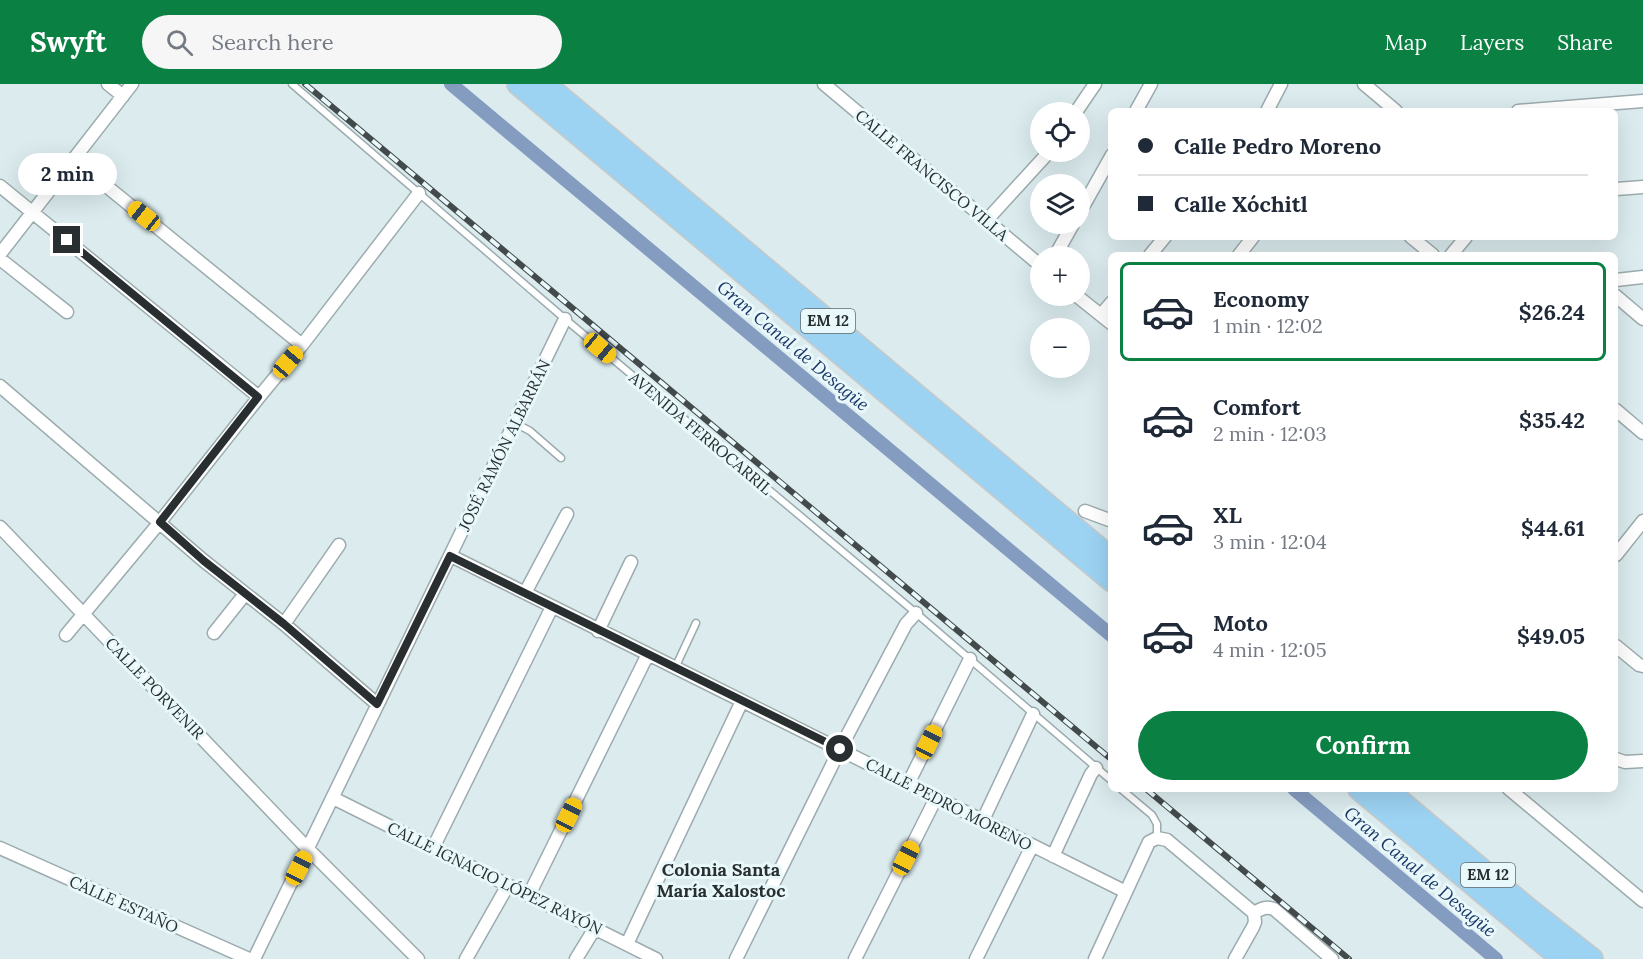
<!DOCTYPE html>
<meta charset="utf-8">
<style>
:root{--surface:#fff;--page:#f6f6f7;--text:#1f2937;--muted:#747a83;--line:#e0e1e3;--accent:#0b8043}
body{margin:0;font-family:Lora,serif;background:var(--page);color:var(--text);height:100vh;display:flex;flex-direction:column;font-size:22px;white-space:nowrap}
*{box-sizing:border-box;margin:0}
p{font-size:20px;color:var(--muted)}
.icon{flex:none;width:33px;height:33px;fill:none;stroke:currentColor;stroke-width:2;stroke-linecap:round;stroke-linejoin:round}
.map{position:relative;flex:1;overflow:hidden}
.details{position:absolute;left:1108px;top:168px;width:510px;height:540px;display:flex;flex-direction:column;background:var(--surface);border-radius:9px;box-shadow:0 6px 24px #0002}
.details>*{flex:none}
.guide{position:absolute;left:1108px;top:24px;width:510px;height:132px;border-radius:9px;box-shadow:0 6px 24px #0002;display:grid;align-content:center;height:132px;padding:0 30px;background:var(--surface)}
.buttons{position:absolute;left:1030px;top:18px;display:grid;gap:12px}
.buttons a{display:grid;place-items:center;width:60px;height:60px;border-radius:50%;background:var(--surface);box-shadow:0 6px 24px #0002;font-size:30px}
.end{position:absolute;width:27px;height:27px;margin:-14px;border:8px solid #292f30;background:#fff;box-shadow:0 0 0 3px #fff}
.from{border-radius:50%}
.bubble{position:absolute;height:42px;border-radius:21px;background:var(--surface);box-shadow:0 6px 24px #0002;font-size:20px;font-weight:700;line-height:42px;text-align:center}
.car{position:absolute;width:18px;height:36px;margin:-18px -9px;border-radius:8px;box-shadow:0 0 4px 2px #0007;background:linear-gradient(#f5c518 24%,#345 0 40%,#f5c518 0 76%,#345 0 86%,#f5c518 0)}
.guide b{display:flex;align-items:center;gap:21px;height:57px;font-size:22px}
.guide b+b{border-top:2px solid var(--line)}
.guide i{width:15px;height:15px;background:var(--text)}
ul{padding:10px 0 0;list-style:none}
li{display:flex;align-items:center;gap:18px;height:99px;margin:0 12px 9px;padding:0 18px;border:3px solid transparent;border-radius:9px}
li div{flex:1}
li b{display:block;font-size:22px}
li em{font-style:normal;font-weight:700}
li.active{border-color:var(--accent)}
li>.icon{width:54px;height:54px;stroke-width:1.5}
.action{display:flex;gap:12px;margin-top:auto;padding:12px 30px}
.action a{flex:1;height:69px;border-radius:36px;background:var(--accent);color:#fff;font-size:24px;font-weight:700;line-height:69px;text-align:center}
header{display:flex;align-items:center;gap:36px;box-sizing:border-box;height:84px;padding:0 30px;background:var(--accent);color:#fff}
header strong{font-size:28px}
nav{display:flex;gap:33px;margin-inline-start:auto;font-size:21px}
.search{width:420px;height:54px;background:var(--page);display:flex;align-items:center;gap:15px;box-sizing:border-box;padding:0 21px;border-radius:33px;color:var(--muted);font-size:22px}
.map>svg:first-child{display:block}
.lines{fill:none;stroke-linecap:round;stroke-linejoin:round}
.canal{stroke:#859cc1;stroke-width:14}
.service-casing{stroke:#9cabae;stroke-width:9}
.minor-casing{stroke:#9cabae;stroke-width:15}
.motorway-casing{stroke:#c7c9c9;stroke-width:24}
.service{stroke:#fff;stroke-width:6}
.minor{stroke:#fff;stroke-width:12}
.motorway{stroke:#9cd2f2;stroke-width:21}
.rail-casing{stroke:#434a4b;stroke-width:6}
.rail{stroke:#e8f8fb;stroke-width:4;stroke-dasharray:11;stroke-linecap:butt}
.route{stroke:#292f30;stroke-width:8}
.labels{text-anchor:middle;stroke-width:6;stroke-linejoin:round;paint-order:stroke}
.shield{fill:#e8f8fb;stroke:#626b6d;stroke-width:1.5}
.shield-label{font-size:15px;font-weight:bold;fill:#292f30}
.street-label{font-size:16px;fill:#292f30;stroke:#e8f8fb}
.water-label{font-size:18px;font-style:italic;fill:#193665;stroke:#e8f8fb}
.neighbourhood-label{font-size:18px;font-weight:bold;fill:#292f30;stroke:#e8f8fb}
</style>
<header>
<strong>Swyft</strong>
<div class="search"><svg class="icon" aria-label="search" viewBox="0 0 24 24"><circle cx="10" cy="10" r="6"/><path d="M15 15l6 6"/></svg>Search here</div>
<nav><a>Map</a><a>Layers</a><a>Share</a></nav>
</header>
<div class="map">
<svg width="1643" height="875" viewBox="0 0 1643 875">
<rect width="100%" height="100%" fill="#dbebee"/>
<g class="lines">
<path class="canal" d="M 451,0 L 1112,552
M 1294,705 L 1496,875"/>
<g class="service-casing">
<path id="service" d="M 292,0 L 565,235 L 916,529 L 1112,697
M 515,339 L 530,347 L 561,374
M 675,584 L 696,539
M 1121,705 L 1152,731 L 1157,740 L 1157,754"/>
</g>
<g class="minor-casing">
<path id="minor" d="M 108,0 L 123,12
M 824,0 L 1041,182
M 1364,0 L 1396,27
M 1136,27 L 1151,0
M 1267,27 L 1281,0
M 1518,27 L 1643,17
M 1076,28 L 1095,0
M 73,75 L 302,261
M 0,102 L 259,313
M 1616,105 L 1643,103
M 1080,128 L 1112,71
M 986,137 L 1049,68
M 1411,153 L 1433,171
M 0,170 L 132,0
M 1150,171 L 1165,153
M 1239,171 L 1253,153
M 1451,171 L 1466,153
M 1055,172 L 1073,140
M 0,175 L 67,228
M 1616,196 L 1643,193
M 1077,212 L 1112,240
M 1616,212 L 1643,235
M 1101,231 L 1112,218
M 0,302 L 204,477 L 284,540 L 377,620
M 1616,326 L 1643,349
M 1085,427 L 1112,437
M 0,443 L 308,765 L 418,875
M 1616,471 L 1643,437
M 451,472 L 1126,808
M 525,509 L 567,430
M 284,540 L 339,461
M 598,547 L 631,478
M 214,549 L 245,510
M 66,551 L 160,438 L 259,313 L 302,261 L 419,109
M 1616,562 L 1639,581 L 1643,582
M 1616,675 L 1625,678 L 1643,677
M 908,700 L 970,575
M 1509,705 L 1643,817
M 333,714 L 656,875
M 982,738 L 1033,630
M 0,764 L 249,875
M 433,764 L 552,523
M 1053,772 L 1091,690 L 1096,684
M 529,811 L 648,570
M 1254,829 C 1261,825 1266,822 1274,825 L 1332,875
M 627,860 L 742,617
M 254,875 L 565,235
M 466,875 L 508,801
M 576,875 L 595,844
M 736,875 L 840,665 L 906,540 L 916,529
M 855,875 L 936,714
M 976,875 L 1032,762
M 1095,875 L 1149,758 L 1157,754 L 1167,756 L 1254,829
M 1235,875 L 1253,843 L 1255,838 L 1254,829"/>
</g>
<g class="motorway-casing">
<path id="motorway" d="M 518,0 L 1112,497
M 545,0 L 1112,475
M 1359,705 L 1562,875
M 1386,705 L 1526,823 L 1592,875"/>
</g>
<use href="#service" class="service"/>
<use href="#minor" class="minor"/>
<use href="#motorway" class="motorway"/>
<g class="rail-casing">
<path id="rail" d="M 305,0 L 1112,676
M 1146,705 L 1349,875"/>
</g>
<use href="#rail" class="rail"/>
</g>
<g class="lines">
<path class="route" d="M 67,156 L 258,313 L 160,438 L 204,477 L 284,540 L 377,620 L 450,472 L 840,665"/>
</g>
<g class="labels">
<g class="shield">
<rect x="801" y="225" width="54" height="24" rx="4.5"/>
<rect x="1461" y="779" width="54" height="24" rx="4.5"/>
</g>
<g class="shield-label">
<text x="828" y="242">EM 12</text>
<text x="1488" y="796">EM 12</text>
</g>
<g class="street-label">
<text transform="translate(932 91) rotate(40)" y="6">CALLE FRANCISCO VILLA</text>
<text transform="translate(701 349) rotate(40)" y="6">AVENIDA FERROCARRIL</text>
<text transform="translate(504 361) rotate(-64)" y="6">JOSÉ RAMÓN ALBARRÁN</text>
<text transform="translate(155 604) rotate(46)" y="6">CALLE PORVENIR</text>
<text transform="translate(949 720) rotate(27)" y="6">CALLE PEDRO MORENO</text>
<text transform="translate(495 794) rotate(26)" y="6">CALLE IGNACIO LÓPEZ RAYÓN</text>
<text transform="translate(124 820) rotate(24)" y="6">CALLE ESTAÑO</text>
</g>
<g class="water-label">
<text transform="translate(793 262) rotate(40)" y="6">Gran Canal de Desagüe</text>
<text transform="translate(1420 788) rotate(40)" y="6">Gran Canal de Desagüe</text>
</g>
<g class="neighbourhood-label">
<text x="721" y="792">Colonia Santa<tspan x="721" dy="21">María Xalostoc</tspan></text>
</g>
</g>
</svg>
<div class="buttons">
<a><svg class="icon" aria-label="locate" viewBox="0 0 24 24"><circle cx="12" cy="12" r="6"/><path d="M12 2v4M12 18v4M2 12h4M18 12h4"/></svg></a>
<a><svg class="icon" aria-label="layers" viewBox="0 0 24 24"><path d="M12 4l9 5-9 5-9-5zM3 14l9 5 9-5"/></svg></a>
<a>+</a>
<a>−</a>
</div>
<i class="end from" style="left:840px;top:665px"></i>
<i class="end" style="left:67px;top:156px"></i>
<div class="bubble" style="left:18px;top:69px;width:99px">2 min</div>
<i class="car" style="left:144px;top:132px;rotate:309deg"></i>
<i class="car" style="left:600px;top:264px;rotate:130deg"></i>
<i class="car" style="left:288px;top:278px;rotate:40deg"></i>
<i class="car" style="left:929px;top:658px;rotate:26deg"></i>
<i class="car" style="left:569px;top:731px;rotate:26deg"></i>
<i class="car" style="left:906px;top:774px;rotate:27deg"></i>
<i class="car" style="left:299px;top:784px;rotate:27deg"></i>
<div class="guide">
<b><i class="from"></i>Calle Pedro Moreno</b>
<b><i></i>Calle Xóchitl</b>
</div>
<section class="details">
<ul>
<li class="active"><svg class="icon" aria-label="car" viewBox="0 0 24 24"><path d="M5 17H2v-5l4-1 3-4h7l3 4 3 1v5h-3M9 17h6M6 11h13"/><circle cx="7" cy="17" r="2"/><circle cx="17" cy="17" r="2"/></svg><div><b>Economy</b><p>1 min · 12:02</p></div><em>$26.24</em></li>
<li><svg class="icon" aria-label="car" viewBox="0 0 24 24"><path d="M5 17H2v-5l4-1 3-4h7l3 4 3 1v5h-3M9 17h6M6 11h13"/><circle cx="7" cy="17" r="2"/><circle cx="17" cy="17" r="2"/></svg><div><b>Comfort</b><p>2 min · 12:03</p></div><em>$35.42</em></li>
<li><svg class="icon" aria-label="car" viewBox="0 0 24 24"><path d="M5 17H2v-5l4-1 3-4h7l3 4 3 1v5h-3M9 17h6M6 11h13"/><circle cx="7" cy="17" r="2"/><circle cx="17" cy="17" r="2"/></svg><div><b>XL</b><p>3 min · 12:04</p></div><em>$44.61</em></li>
<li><svg class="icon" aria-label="car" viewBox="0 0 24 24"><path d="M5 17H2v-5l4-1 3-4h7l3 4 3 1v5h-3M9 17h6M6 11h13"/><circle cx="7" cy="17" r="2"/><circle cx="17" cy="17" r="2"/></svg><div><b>Moto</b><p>4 min · 12:05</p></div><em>$49.05</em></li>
</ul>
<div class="action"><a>Confirm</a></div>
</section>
</div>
